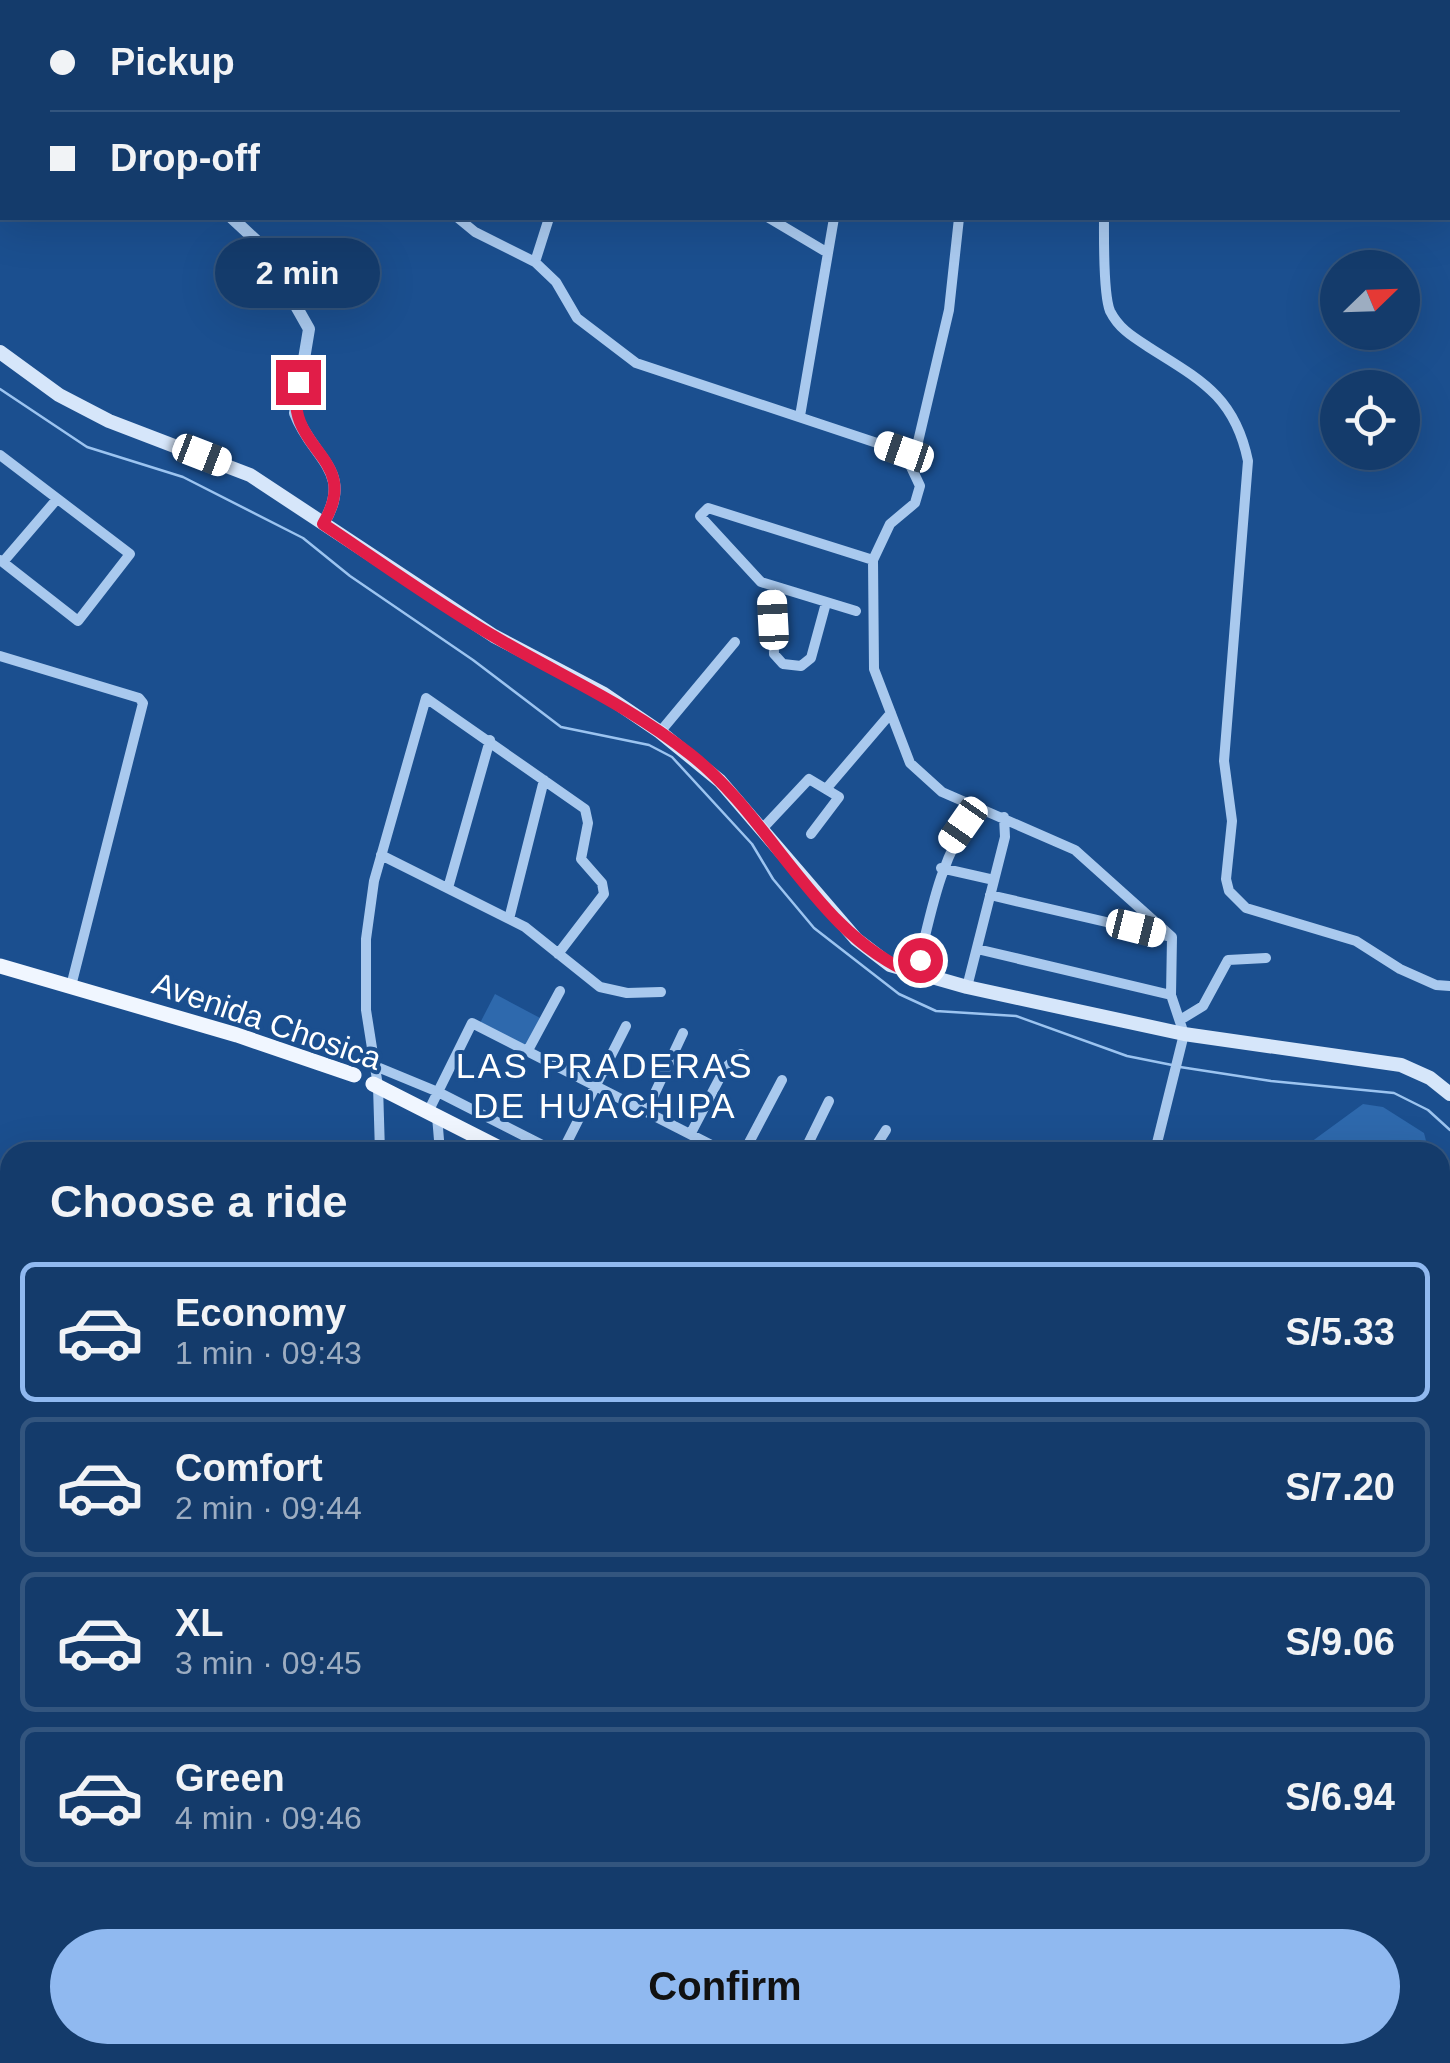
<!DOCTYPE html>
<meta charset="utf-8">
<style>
:root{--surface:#143b6b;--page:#1d4271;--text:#f1f3f6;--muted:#9dadc1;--line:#33557e;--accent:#90b9f0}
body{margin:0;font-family:Helvetica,sans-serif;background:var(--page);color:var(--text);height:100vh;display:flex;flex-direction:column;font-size:38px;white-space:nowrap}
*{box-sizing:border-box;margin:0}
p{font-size:32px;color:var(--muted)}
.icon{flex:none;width:55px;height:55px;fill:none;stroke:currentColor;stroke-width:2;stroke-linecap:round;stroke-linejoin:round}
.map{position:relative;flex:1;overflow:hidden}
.sheet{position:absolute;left:0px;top:1142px;width:1450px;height:922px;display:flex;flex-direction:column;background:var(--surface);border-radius:30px 30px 0 0;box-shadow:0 10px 40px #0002,0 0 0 2px var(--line)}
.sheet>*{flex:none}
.guide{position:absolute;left:0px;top:0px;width:1450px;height:220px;box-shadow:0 10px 40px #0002,0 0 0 2px var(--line);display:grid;align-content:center;height:220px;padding:0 50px;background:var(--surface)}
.needle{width:65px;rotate:67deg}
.controls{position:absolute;left:1320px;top:250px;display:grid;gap:20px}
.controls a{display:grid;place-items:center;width:100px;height:100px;border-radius:50%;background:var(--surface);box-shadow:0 10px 40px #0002,0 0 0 2px var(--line);font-size:50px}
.end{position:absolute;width:45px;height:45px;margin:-22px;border:12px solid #e11d48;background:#fff;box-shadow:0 0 0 5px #fff}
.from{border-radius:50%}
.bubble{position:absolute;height:70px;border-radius:35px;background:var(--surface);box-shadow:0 10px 40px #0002,0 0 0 2px var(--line);font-size:32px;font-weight:700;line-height:70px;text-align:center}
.car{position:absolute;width:30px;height:60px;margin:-30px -15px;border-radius:12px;box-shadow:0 0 8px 2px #0007;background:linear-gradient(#fff 24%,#345 0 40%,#fff 0 76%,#345 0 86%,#fff 0)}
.guide b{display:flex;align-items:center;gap:35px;height:95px;font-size:38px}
.guide b+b{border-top:2px solid var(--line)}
.guide i{width:25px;height:25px;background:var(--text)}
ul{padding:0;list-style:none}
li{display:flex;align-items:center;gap:30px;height:140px;margin:0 20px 15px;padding:0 30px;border:5px solid var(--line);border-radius:15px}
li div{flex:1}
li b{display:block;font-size:38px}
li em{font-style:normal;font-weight:700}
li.active{border-color:var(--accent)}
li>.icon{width:90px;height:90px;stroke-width:1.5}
h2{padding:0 50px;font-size:45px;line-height:120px}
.action{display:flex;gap:20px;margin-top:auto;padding:20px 50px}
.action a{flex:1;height:115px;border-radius:60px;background:var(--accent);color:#111;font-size:40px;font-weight:700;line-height:115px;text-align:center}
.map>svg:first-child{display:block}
.green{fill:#2e69ad}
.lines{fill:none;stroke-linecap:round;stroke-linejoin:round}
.stream{stroke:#9cc4f0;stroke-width:2.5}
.minor{stroke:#a9c9ee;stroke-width:10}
.tertiary{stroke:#a9c9ee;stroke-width:12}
.secondary{stroke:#d6e6fa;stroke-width:14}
.primary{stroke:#f0f6ff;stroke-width:15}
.rail{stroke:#fff;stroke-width:2.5;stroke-dasharray:18 8;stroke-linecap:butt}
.route{stroke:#e11d48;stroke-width:12}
.labels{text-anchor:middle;stroke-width:8;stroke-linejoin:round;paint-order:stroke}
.street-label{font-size:32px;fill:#fff;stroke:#1b4f8f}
.neighbourhood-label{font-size:35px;letter-spacing:2.5px;fill:#fff;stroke:#1b4f8f}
</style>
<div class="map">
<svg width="1450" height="2063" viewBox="0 0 1450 2063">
<rect width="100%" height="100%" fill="#1b4f8f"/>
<path class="green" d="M 495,994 L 542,1019 L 526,1048 L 480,1023 Z
M 1363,1104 L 1383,1107 L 1424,1133 L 1429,1152 L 1311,1152 L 1311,1142 Z"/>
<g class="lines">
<path class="stream" d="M 0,389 L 87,447 L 183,477 L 303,538 L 350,576 L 473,660 L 561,727 L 649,745 L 672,757 L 752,844 L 773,879 L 814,928 L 899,994 L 936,1011 L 1016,1016 L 1127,1056 L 1172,1065
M 1180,1067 L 1271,1081 L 1394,1093 L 1428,1110 L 1450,1130"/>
<path class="minor" d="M 840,0 L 843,2
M 943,0 L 949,2
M 1016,0 L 1017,2
M 620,2 L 621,0
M 869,2 L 870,1
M 987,2 L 990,0
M 458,218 L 475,232 L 535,262 L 556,282 L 577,318 L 636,363 L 904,452 L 920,486 L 915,503 L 890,524 L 873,560 L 874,669 L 910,763 L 942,792 L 1075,850 L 1172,937 L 1171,995 L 1184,1034 L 1156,1147 L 1162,1152
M 769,218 L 828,253
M 1104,218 C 1104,239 1103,294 1110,311 C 1119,329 1133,337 1150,348 C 1201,380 1235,397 1248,461 L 1224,761 L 1232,821 L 1226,879 L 1229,891 L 1246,908 L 1356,941 L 1400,969 L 1436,985 L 1450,986
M 535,262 L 549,218
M 800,416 L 834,218
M 0,455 L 130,554 L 78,621 L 0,560
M 913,463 L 949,310 L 959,218
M 3,562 L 57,499
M 772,586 L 774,654 L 783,664 L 801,666 L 811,658 L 826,603
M 856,611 L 761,582 L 700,516 L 708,508 L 873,560
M 0,656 L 139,698 L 143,703 L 71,986
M 660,732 L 735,642
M 826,789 L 891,713
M 762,829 L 809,779 L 839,797 L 811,834
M 381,855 L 525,927 L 600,987 L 627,993 L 661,992
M 941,868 L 994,880
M 448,888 L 490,740
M 990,895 L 1171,937
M 509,919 L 544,780
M 977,949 L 1171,995
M 916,975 C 931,912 939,861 976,807
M 967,987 L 1005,837 L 1004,817
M 1180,1020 L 1203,1006 L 1228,960 L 1266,958
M 527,1052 L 560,991
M 375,1066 L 438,1092 L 556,1152
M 428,1112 L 472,1023 L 725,1152
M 646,1112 L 683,1033
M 437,1116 L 440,1152
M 691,1133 L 725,1068 L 741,1054
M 380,1152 L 378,1086 L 366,1010 L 366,939 L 374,881 L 426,698 L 585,809 L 588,823 L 581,859 L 602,883 L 604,894 L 558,954
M 562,1152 L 626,1026
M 744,1152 L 782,1080
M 804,1152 L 829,1101
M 872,1152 L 886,1130
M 1097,1152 L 1136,1145 L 1199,1152
M 1440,1209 L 1450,1215
M 1440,1305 L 1450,1311
M 1440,1370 L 1450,1377
M 0,1602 L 10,1598
M 1440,1610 L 1450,1610
M 0,1623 L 10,1618
M 0,1689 L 10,1684
M 0,1733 L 10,1736
M 0,1804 L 10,1807
M 311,2063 L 314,2055"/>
<path class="tertiary" d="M 221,2 L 222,0
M 232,218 L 262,246 L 309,329 L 295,413 C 313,460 355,471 323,524"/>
<path class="secondary" d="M 0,352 L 59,395 L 109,421 L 250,475 L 494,636 L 604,694 L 660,732 L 720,781 L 856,939 L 890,965 L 967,987 L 1184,1034 L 1401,1065 L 1430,1078 L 1450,1094"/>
<path class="primary" d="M 0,966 L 237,1035 L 354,1075
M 373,1084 L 507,1152
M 1440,1396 L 1450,1402"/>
<path class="rail" d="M 0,1613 L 10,1609
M 1440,1638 L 1450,1639"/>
</g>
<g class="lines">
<path class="route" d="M 298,382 C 282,452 364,456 323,524 C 380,562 436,603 495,637 C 561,676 630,706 690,754 C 772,818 817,936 916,975 L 920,960"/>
</g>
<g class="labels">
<g class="street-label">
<text transform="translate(267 1021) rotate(19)" y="11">Avenida Chosica</text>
</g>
<g class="neighbourhood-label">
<text x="605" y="1078">LAS PRADERAS<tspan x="605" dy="40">DE HUACHIPA</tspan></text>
</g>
</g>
</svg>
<div class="controls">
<a><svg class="needle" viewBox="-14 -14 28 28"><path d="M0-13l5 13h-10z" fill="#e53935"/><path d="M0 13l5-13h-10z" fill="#9dadc1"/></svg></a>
<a><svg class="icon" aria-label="locate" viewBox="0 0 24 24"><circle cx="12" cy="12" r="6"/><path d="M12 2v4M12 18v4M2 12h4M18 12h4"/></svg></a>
</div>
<i class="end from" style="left:920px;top:960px"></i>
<i class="end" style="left:298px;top:382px"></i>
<div class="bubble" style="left:215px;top:238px;width:165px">2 min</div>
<i class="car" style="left:904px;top:452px;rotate:289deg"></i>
<i class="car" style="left:202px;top:455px;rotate:111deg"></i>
<i class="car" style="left:773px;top:620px;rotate:357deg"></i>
<i class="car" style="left:963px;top:825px;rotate:215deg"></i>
<i class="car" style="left:1136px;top:928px;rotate:104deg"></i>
<div class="guide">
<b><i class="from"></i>Pickup</b>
<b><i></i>Drop-off</b>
</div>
<section class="sheet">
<h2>Choose a ride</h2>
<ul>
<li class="active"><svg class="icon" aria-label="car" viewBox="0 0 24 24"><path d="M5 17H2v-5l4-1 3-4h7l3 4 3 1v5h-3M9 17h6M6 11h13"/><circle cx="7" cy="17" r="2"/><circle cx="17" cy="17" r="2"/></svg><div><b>Economy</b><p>1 min · 09:43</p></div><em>S/5.33</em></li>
<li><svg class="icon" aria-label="car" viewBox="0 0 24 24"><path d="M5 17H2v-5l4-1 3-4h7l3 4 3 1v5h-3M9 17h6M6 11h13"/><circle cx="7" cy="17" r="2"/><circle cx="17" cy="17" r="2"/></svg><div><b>Comfort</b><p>2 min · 09:44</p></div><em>S/7.20</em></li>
<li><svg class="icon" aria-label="car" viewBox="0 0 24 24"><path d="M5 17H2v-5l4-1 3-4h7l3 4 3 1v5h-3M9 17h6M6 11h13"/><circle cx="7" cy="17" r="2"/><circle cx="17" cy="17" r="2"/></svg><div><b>XL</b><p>3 min · 09:45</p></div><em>S/9.06</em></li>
<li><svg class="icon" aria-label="car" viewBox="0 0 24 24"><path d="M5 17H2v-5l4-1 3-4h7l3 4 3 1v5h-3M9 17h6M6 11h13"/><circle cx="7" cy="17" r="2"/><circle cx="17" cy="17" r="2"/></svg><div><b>Green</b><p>4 min · 09:46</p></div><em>S/6.94</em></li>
</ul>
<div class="action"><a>Confirm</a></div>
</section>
</div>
